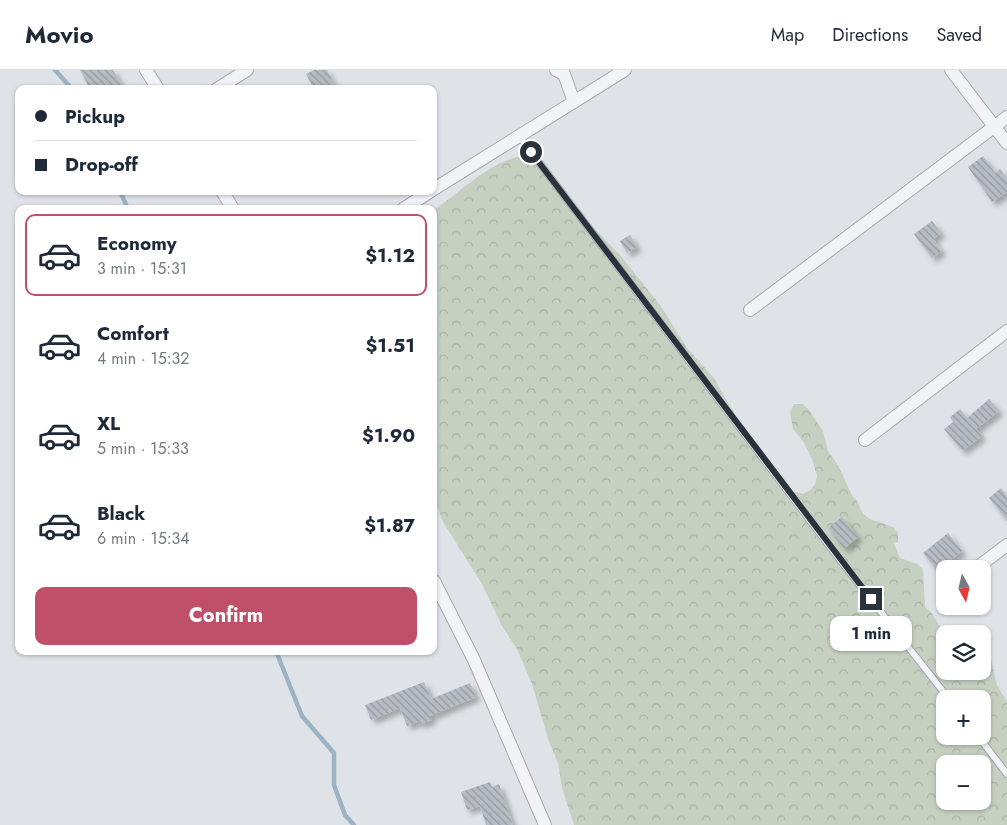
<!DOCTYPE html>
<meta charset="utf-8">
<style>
:root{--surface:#fff;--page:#f2f2f3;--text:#1f2937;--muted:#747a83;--line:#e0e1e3;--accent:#c05069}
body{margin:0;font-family:Jost,sans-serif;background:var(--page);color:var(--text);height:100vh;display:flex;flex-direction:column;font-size:19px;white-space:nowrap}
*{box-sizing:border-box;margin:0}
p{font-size:16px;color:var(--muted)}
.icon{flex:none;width:28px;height:28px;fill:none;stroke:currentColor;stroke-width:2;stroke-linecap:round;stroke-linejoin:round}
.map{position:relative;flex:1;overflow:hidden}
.details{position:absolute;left:15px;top:135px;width:422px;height:450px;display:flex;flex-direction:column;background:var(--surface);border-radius:10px;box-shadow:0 1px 4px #0004}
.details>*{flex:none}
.guide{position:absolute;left:15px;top:15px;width:422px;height:110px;border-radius:10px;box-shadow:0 1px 4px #0004;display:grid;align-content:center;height:110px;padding:0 20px;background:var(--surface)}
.needle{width:32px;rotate:172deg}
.tools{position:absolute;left:936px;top:490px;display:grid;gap:10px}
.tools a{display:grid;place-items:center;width:55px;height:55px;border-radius:10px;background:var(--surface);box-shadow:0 1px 4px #0004;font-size:25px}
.end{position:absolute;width:22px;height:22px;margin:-11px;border:6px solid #2a323c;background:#fff;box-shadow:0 0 0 2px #fff}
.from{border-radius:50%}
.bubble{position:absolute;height:35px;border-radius:10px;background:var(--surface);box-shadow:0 1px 4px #0004;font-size:16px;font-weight:700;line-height:35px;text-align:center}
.guide b{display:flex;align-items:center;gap:18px;height:48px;font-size:19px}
.guide b+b{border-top:1px solid var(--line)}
.guide i{width:12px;height:12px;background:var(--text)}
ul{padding:9px 0 0;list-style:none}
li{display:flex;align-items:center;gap:15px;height:82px;margin:0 10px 8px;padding:0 10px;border:2px solid transparent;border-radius:10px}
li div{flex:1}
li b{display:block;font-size:19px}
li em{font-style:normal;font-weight:700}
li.on{border-color:var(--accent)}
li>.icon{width:45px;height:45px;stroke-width:1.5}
.primary-button{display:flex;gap:10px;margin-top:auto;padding:10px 20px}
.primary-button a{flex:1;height:58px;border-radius:10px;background:var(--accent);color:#fff;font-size:20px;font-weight:700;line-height:58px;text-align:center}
header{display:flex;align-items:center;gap:30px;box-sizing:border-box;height:70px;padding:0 25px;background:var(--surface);border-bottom:1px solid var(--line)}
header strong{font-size:24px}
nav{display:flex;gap:28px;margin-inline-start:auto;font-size:18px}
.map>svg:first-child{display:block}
.forest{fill:url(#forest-crowns);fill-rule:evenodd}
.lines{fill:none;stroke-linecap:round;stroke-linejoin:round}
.stream{stroke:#9db3c4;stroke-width:4.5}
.building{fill:url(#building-back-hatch);filter:url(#shadow)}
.service-casing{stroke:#a5aab0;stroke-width:8}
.minor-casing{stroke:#a5aab0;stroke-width:14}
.service{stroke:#f1f3f6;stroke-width:6}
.minor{stroke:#f1f3f6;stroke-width:12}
.route{stroke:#2a323c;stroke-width:6}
</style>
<header>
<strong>Movio</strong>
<nav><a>Map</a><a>Directions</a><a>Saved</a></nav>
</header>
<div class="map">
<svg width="1007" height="755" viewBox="0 0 1007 755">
<defs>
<pattern id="forest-crowns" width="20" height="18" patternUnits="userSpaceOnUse" patternTransform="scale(1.25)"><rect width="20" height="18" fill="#c6d0c1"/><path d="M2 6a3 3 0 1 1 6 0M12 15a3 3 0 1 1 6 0" fill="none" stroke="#aab3a7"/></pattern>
<pattern id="building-back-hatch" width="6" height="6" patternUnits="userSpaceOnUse" patternTransform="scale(1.25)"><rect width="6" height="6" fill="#b7bcc3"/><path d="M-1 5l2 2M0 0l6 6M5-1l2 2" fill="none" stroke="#9599a0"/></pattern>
<filter id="shadow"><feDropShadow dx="4.5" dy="4.5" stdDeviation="2.5" flood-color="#0004"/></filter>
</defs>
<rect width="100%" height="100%" fill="#dfe3e7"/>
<path class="forest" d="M 528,85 L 536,87 L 548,99 L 558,114 L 588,152 L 620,185 L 660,235 L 687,278 L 714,308 L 738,350 L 759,376 L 773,407 L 779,413 L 794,422 L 803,424 L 810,420 L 815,414 L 817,406 L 812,389 L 804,373 L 793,359 L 790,342 L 794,334 L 803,334 L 809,340 L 823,361 L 828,381 L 838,395 L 848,417 L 853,427 L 856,429 L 863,444 L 870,449 L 893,457 L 898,463 L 898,472 L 894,473 L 900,488 L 917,494 L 923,499 L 925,537 L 931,542 L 945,565 L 945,601 L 982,601 L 983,582 L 991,590 L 997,615 L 1007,632 L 1007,755 L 574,755 L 562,718 L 558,693 L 549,672 L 532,614 L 517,579 L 502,556 L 482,514 L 443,452 L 434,427 L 434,140 C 463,120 491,89 528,85 ZM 945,629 L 982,629 L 982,666 L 945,666 ZM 945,694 L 982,694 L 982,731 L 945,731 Z"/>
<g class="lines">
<path class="stream" d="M 55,0 L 72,19
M 120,121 L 128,139
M 276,581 L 302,646 L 334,683 L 334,715 L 345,745 L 354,755"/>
</g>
<path class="building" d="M 80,0 L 113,0 L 124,19 L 90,19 Z
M 314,0 L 327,0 L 336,19 L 314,19 L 306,4 Z
M 983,86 L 995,103 L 1000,99 L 1007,109 L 1007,122 L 992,132 L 968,97 Z
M 932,151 L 941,163 L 933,169 L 942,181 L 932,188 L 914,164 Z
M 630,165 L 637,177 L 627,183 L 620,171 Z
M 989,329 L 999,341 L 976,359 L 982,366 L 962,381 L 944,359 L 953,352 L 950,347 L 960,339 L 967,348 Z
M 1001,418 L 1007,426 L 1007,451 L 989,428 Z
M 842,447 L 858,467 L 844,479 L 828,458 Z
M 948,463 L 962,481 L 937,501 L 923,483 Z
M 424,612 L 431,629 L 470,613 L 476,627 L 430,646 L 432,650 L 420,654 L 419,651 L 407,656 L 400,638 L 371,650 L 365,635 Z
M 490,712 L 492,717 L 499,714 L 513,755 L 486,755 L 480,736 L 467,740 L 461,722 Z"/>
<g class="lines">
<g class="service-casing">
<path id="service" d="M 519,66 L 837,486 L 949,629
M 978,666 L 1007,704"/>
</g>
<g class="minor-casing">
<path id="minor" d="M 146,0 L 158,19
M 556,0 L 564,4 L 574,32
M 951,0 L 1007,73
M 217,19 L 247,0
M 434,119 L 625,0
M 222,121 L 233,139
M 403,139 L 431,121
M 750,240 L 1007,47
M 865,370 L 1007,261
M 975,499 L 1007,475
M 434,511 L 474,590 L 545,755"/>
</g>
<use href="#service" class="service"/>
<use href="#minor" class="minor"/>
</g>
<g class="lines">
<path class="route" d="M 531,82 L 871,529"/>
</g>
</svg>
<div class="tools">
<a><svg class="needle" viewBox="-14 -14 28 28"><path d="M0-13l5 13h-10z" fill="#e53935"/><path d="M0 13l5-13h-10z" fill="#747a83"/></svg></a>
<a><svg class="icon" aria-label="layers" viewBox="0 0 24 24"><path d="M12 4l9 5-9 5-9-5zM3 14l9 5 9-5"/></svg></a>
<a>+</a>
<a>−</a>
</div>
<i class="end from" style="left:531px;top:82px"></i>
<i class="end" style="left:871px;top:529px"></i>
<div class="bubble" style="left:830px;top:546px;width:82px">1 min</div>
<div class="guide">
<b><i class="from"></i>Pickup</b>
<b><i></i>Drop-off</b>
</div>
<section class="details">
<ul>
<li class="on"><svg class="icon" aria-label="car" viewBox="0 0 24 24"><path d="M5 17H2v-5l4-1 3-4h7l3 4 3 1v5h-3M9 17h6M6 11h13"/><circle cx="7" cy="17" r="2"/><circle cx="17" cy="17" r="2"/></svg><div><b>Economy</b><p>3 min · 15:31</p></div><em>$1.12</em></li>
<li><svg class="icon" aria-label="car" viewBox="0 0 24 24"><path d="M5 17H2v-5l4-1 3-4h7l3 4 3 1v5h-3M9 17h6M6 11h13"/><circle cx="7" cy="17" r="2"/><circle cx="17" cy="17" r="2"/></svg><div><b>Comfort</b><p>4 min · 15:32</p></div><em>$1.51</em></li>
<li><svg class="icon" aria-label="car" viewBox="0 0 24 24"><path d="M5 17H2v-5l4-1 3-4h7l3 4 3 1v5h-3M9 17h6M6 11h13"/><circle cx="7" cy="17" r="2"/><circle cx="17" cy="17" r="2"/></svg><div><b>XL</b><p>5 min · 15:33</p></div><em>$1.90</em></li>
<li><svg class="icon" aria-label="car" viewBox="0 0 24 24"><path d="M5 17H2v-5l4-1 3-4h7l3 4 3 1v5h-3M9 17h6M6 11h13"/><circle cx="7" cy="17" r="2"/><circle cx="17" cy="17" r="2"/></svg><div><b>Black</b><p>6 min · 15:34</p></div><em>$1.87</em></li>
</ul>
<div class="primary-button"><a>Confirm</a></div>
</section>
</div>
